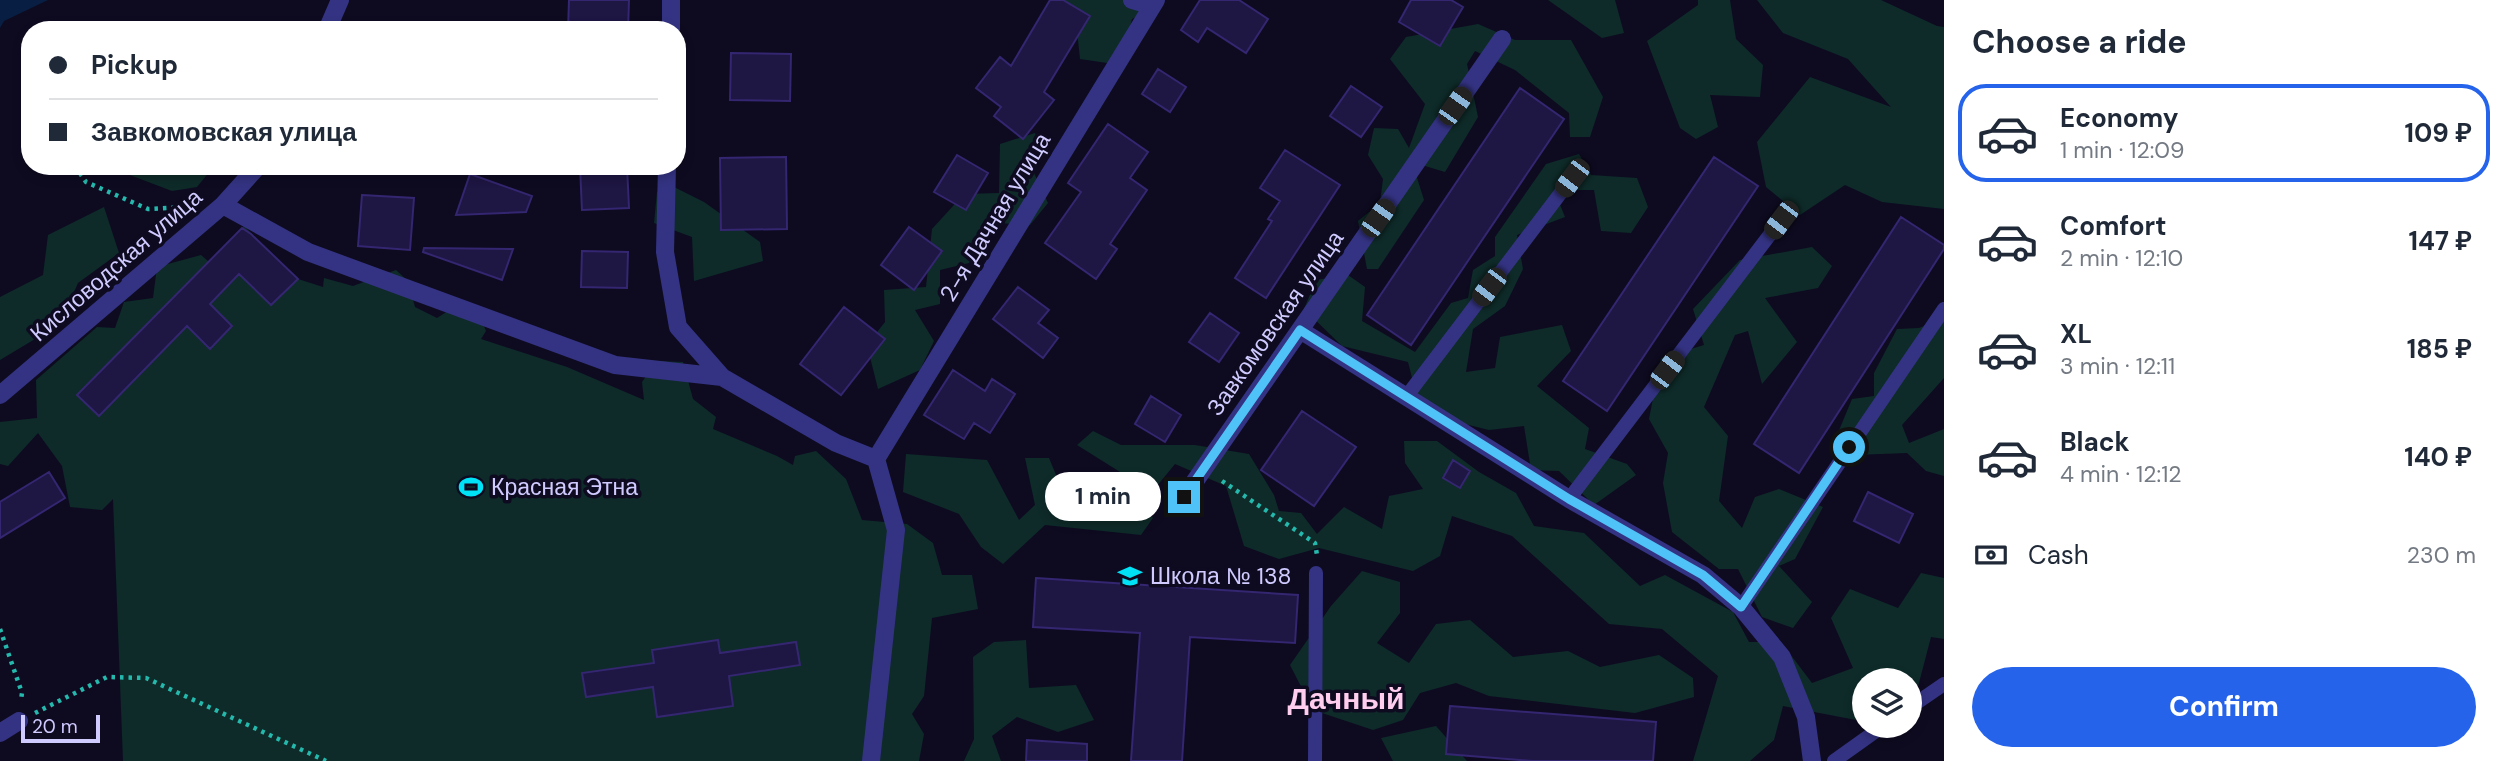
<!DOCTYPE html>
<meta charset="utf-8">
<style>
:root{--surface:#fff;--page:#f2f2f3;--text:#1f2937;--muted:#747a83;--line:#e0e1e3;--accent:#2563eb}
body{margin:0;font-family:"DM Sans",sans-serif;background:var(--page);color:var(--text);height:100vh;display:flex;flex-direction:column;font-size:26px;white-space:nowrap}
*{box-sizing:border-box;margin:0}
p{font-size:23px;color:var(--muted)}
.icon{flex:none;width:38px;height:38px;fill:none;stroke:currentColor;stroke-width:2;stroke-linecap:round;stroke-linejoin:round}
.map{position:relative;flex:1;overflow:hidden}
.side{display:flex;flex-direction:column;background:var(--surface);width:560px}
.side>*{flex:none}
.banner{position:absolute;left:21px;top:21px;width:665px;height:154px;border-radius:28px;box-shadow:0 4px 10px #0003;display:grid;align-content:center;height:154px;padding:0 28px;background:var(--surface)}
.fabs{position:absolute;left:1852px;top:668px;display:grid;gap:14px}
.fabs a{display:grid;place-items:center;width:70px;height:70px;border-radius:50%;background:var(--surface);box-shadow:0 4px 10px #0003;font-size:35px}
.scale{position:absolute;left:21px;bottom:18px;width:79px;box-sizing:border-box;padding-left:7px;border:4px solid #d0cbff;border-top:0;font-size:19px;line-height:24px;white-space:nowrap;color:#d0cbff;-webkit-text-stroke:5px #0e0b21;paint-order:stroke}
.end{position:absolute;width:32px;height:32px;margin:-16px;border:9px solid #4fc3f7;background:#111;box-shadow:0 0 0 4px #111}
.from{border-radius:50%}
.bubble{position:absolute;height:49px;border-radius:24px;background:var(--surface);box-shadow:0 4px 10px #0003;font-size:23px;font-weight:700;line-height:49px;text-align:center}
.car{position:absolute;width:21px;height:42px;margin:-21px -10px;border-radius:9px;box-shadow:0 0 5px 2px #0007;background:linear-gradient(#222 24%,#8ab4d8 0 40%,#222 0 76%,#8ab4d8 0 86%,#222 0)}
.banner b{display:flex;align-items:center;gap:24px;height:66px;font-size:26px}
.banner b+b{border-top:2px solid var(--line)}
.banner i{width:18px;height:18px;background:var(--text)}
ul{padding:0;list-style:none}
li{display:flex;align-items:center;gap:21px;height:98px;margin:0 14px 10px;padding:0 14px;border:4px solid transparent;border-radius:28px}
li div{flex:1}
li b{display:block;font-size:26px}
li em{font-style:normal;font-weight:700}
li.current{border-color:var(--accent)}
li>.icon{width:63px;height:63px;stroke-width:1.5}
h2{padding:0 28px;font-size:32px;line-height:84px}
.pay{display:flex;align-items:center;gap:18px;height:77px;padding:0 28px;font-size:26px}
.pay p{margin-inline-start:auto}
.primary-button{display:flex;gap:14px;margin-top:auto;padding:14px 28px}
.primary-button a{flex:1;height:80px;border-radius:42px;background:var(--accent);color:#fff;font-size:28px;font-weight:700;line-height:80px;text-align:center}
main{display:flex;flex:1;min-height:0}
.map>svg:first-child{display:block}
.green{fill:#0e2b29}
.water{fill:#081f43}
.building{fill:#1e1643;stroke:#342670;stroke-width:2}
.lines{fill:none;stroke-linecap:round;stroke-linejoin:round}
.path{stroke:#25b9ad;stroke-width:4.5;stroke-dasharray:3.5 5;stroke-linecap:butt}
.lane{stroke:#343383;stroke-width:14}
.street{stroke:#343383;stroke-width:18}
.route{stroke:#4fc3f7;stroke-width:9}
.labels{text-anchor:middle;stroke-width:7;stroke-linejoin:round;paint-order:stroke}
.street-label{font-size:23px;fill:#d0cbff;stroke:#0e0b21}
.poi-label{font-size:23px;fill:#d0cbff;stroke:#0e0b21;text-anchor:start}
.district-label{font-size:30px;font-weight:bold;fill:#ffcdee;stroke:#0e0b21}
</style>
<main>
<div class="map">
<svg width="1944" height="761" viewBox="0 0 1944 761">
<rect width="100%" height="100%" fill="#0e0b21"/>
<path class="green" d="M 1063,0 L 1146,0 L 1147,12 L 1132,19 L 1121,65 L 1080,59 L 1076,21 Z
M 1548,0 L 1615,0 L 1624,33 L 1602,38 Z
M 1698,0 L 1730,0 L 1736,39 L 1763,65 L 1760,97 L 1710,95 L 1718,127 L 1696,139 L 1680,128 L 1647,41 L 1698,5 Z
M 1757,0 L 1881,0 L 1937,26 L 1944,27 L 1944,209 L 1882,202 L 1845,185 L 1800,215 L 1766,187 L 1757,142 L 1810,77 L 1891,107 L 1848,59 L 1783,33 Z
M 1478,24 L 1515,40 L 1571,40 L 1603,97 L 1590,137 L 1570,137 L 1569,113 L 1515,70 L 1475,51 L 1467,64 L 1478,117 L 1445,172 L 1412,162 L 1424,200 L 1378,269 L 1367,269 L 1358,221 L 1380,203 L 1383,179 L 1368,155 L 1374,128 L 1398,129 L 1409,148 L 1425,104 L 1390,59 L 1406,37 Z
M 1035,133 L 1043,153 L 1034,173 L 1048,203 L 1030,225 L 998,223 L 969,263 L 940,270 L 940,304 L 915,310 L 934,341 L 920,370 L 878,389 L 867,345 L 885,322 L 884,290 L 926,287 L 932,229 L 964,194 L 999,193 L 1000,144 Z
M 1579,154 L 1591,175 L 1637,178 L 1648,207 L 1631,233 L 1601,231 L 1594,190 L 1554,190 L 1565,217 L 1517,235 L 1523,269 L 1505,306 L 1473,329 L 1466,372 L 1495,368 L 1500,337 L 1562,325 L 1571,351 L 1537,386 L 1589,428 L 1585,449 L 1627,464 L 1636,475 L 1594,505 L 1559,471 L 1531,470 L 1524,426 L 1489,430 L 1421,413 L 1408,362 L 1342,346 L 1304,309 L 1316,280 L 1348,275 L 1365,287 L 1362,321 L 1415,352 L 1451,303 L 1468,298 L 1473,270 L 1495,256 L 1495,237 L 1546,164 Z
M 106,166 L 214,166 L 197,187 L 172,191 Z
M 672,186 L 704,202 L 760,242 L 763,261 L 694,281 L 692,237 L 654,223 L 657,192 Z
M 104,207 L 119,253 L 78,283 L 60,324 L 0,360 L 0,297 L 43,275 L 48,235 Z
M 244,226 L 298,279 L 323,287 L 324,278 L 353,286 L 396,270 L 408,281 L 415,307 L 437,318 L 462,302 L 475,305 L 486,331 L 481,339 L 567,367 L 644,400 L 642,382 L 657,361 L 683,362 L 693,399 L 716,417 L 713,429 L 777,456 L 793,465 L 795,456 L 816,451 L 846,479 L 862,520 L 907,524 L 933,543 L 942,575 L 972,575 L 978,609 L 932,618 L 924,696 L 912,714 L 924,734 L 919,761 L 123,761 L 113,499 L 102,510 L 70,507 L 62,466 L 38,433 L 8,466 L 0,464 L 0,422 L 37,418 L 36,380 L 97,327 L 115,328 L 124,302 L 153,298 L 157,267 L 201,255 L 209,262 Z
M 1812,247 L 1832,266 L 1818,288 L 1765,298 L 1797,342 L 1762,384 L 1748,331 L 1735,335 L 1704,407 L 1728,436 L 1719,501 L 1742,528 L 1755,497 L 1779,489 L 1823,507 L 1795,559 L 1779,566 L 1812,602 L 1793,628 L 1762,617 L 1738,569 L 1719,569 L 1672,532 L 1663,483 L 1668,453 L 1649,419 L 1661,358 L 1704,345 L 1693,309 L 1740,260 Z
M 1944,319 L 1944,378 L 1902,425 L 1909,443 L 1944,429 L 1944,476 L 1926,471 L 1907,453 L 1855,455 L 1835,440 L 1852,399 L 1874,396 L 1874,373 L 1897,329 L 1919,328 Z
M 1093,431 L 1121,445 L 1195,445 L 1249,454 L 1274,495 L 1279,511 L 1301,513 L 1317,534 L 1344,507 L 1382,529 L 1389,496 L 1423,489 L 1405,463 L 1404,441 L 1437,441 L 1479,472 L 1516,493 L 1534,526 L 1584,533 L 1640,586 L 1665,575 L 1733,612 L 1749,642 L 1781,642 L 1812,683 L 1853,668 L 1831,618 L 1850,589 L 1898,608 L 1921,573 L 1944,578 L 1944,639 L 1931,637 L 1915,698 L 1909,700 L 1909,681 L 1864,681 L 1864,717 L 1856,720 L 1783,706 L 1774,740 L 1750,761 L 1693,761 L 1718,676 L 1662,629 L 1609,624 L 1512,536 L 1452,516 L 1440,556 L 1413,571 L 1319,548 L 1279,559 L 1244,546 L 1226,486 L 1175,464 L 1152,492 L 1077,445 Z
M 906,454 L 987,460 L 1019,520 L 1035,505 L 1025,458 L 1049,458 L 1066,499 L 1087,490 L 1139,500 L 1153,518 L 1141,535 L 1045,525 L 1003,564 L 981,547 L 959,514 L 903,492 Z
M 1362,571 L 1400,582 L 1400,613 L 1377,643 L 1409,663 L 1436,624 L 1470,620 L 1513,657 L 1568,651 L 1600,667 L 1659,655 L 1693,678 L 1694,697 L 1635,713 L 1489,696 L 1456,683 L 1420,693 L 1403,720 L 1373,730 L 1313,710 L 1290,665 L 1331,606 Z
M 1026,640 L 1029,688 L 1076,685 L 1094,720 L 1058,732 L 1017,717 L 992,736 L 1001,761 L 964,761 L 974,739 L 973,657 L 994,642 Z
M 1436,726 L 1467,761 L 1393,761 L 1381,738 Z"/>
<path class="water" d="M 0,0 L 48,0 L 4,21 L 0,28 Z"/>
<path class="building" d="M 569,0 L 629,0 L 628,30 L 568,30 Z
M 1050,0 L 1063,0 L 1090,16 L 1044,92 L 1054,100 L 1023,139 L 994,116 L 1001,107 L 976,88 L 1000,57 L 1011,66 Z
M 1200,0 L 1239,0 L 1268,19 L 1246,53 L 1207,28 L 1198,42 L 1181,30 Z
M 1411,0 L 1451,0 L 1463,7 L 1440,46 L 1399,22 Z
M 731,53 L 791,54 L 790,101 L 730,100 Z
M 1158,69 L 1186,87 L 1170,112 L 1142,94 Z
M 1351,86 L 1382,107 L 1361,137 L 1330,116 Z
M 1520,88 L 1564,119 L 1411,345 L 1367,315 Z
M 1108,124 L 1148,152 L 1130,178 L 1147,190 L 1110,244 L 1117,249 L 1096,279 L 1045,243 L 1081,192 L 1068,183 Z
M 1285,150 L 1340,185 L 1266,298 L 1235,278 L 1272,221 L 1268,219 L 1280,201 L 1260,188 Z
M 957,155 L 988,173 L 966,210 L 934,192 Z
M 786,157 L 787,229 L 721,230 L 720,158 Z
M 1714,157 L 1758,186 L 1607,411 L 1563,381 Z
M 627,166 L 629,208 L 582,210 L 580,167 Z
M 470,174 L 532,196 L 526,212 L 456,215 Z
M 362,195 L 414,198 L 410,250 L 358,246 Z
M 1901,217 L 1944,245 L 1944,249 L 1799,473 L 1754,444 Z
M 909,227 L 942,251 L 914,290 L 881,265 Z
M 242,228 L 251,234 L 298,279 L 271,305 L 239,274 L 210,304 L 232,326 L 210,349 L 187,326 L 99,416 L 77,395 Z
M 424,248 L 513,249 L 502,280 L 423,252 Z
M 582,251 L 628,252 L 627,288 L 581,287 Z
M 1018,287 L 1049,310 L 1038,323 L 1058,338 L 1043,358 L 993,319 Z
M 844,307 L 885,339 L 841,395 L 800,364 Z
M 1210,313 L 1239,333 L 1219,362 L 1189,342 Z
M 953,370 L 985,391 L 992,379 L 1015,394 L 990,433 L 974,423 L 964,439 L 924,415 Z
M 1151,396 L 1181,415 L 1165,442 L 1135,424 Z
M 1302,411 L 1356,447 L 1314,506 L 1261,470 Z
M 1453,460 L 1470,471 L 1460,488 L 1443,478 Z
M 49,472 L 65,498 L 0,538 L 0,502 Z
M 1868,492 L 1913,514 L 1899,543 L 1854,521 Z
M 1036,578 L 1298,595 L 1295,643 L 1190,637 L 1182,761 L 1131,761 L 1140,633 L 1033,627 Z
M 718,640 L 720,653 L 796,642 L 800,665 L 729,676 L 733,706 L 657,717 L 653,687 L 586,697 L 582,673 L 654,663 L 652,650 Z
M 1450,706 L 1656,722 L 1653,761 L 1532,761 L 1446,754 Z
M 1027,740 L 1087,744 L 1087,761 L 1026,761 Z"/>
<g class="lines">
<path class="path" d="M 75,166 L 86,182 L 148,209 L 186,207
M 1222,481 L 1315,543 L 1317,555
M 0,629 L 22,693 L 21,700
M 35,713 L 107,677 L 146,678 L 326,761"/>
<path class="lane" d="M 1406,397 L 1572,178
M 1569,499 L 1781,220
M 1741,607 L 1944,309
M 1909,708 L 1944,684
M 1315,761 L 1316,573
M 1834,761 L 1883,726"/>
<path class="street" d="M 1132,0 L 1152,6
M 327,30 L 340,0
M 671,30 L 671,0
M 667,166 L 665,252 L 678,327 L 722,377
M 223,205 L 308,252 L 615,365 L 722,377 L 836,443 L 876,459
M 1300,330 L 1569,499 L 1703,575 L 1741,607 L 1782,657 L 1806,717 L 1812,761
M 0,395 L 223,205 L 258,166
M 876,459 L 1156,0
M 1184,497 L 1502,39
M 0,733 L 19,721
M 871,761 L 896,530 L 876,459"/>
</g>
<g class="lines">
<path class="route" d="M 1184,497 L 1300,330 L 1569,499 L 1703,575 L 1741,607 L 1849,447"/>
</g>
<defs>
<g id="stadium-bare" transform="scale(1.89)"><path d="M0-5a6.5 5 0 1 0 0 10a6.5 5 0 1 0 0-10ZM-3.5-1.8h7v3.6h-7Z" fill="#00e2f6" stroke="#0e0b21" stroke-width="2.5" paint-order="stroke"/></g>
<g id="school-bare" transform="scale(1.89)"><path d="M0-5L7-2L0 1L-7-2ZM-4 1L0 2.5L4 1V4Q0 6-4 4Z" fill="#00e2f6" stroke="#0e0b21" stroke-width="2.5" paint-order="stroke"/></g>
</defs>
<g fill-rule="evenodd">
<use href="#stadium-bare" x="471" y="487"/>
<use href="#school-bare" x="1130" y="576"/>
</g>
<g class="labels">
<g class="street-label">
<text transform="translate(995 217) rotate(-59)" y="8">2-я Дачная улица</text>
<text transform="translate(116 265) rotate(-41)" y="8">Кисловодская улица</text>
<text transform="translate(1275 323) rotate(-55)" y="8">Завкомовская улица</text>
</g>
<g class="poi-label">
<text x="491" y="495">Красная Этна</text>
<text x="1150" y="584">Школа № 138</text>
</g>
<g class="district-label">
<text x="1346" y="709">Дачный</text>
</g>
</g>
</svg>
<div class="fabs">
<a><svg class="icon" aria-label="layers" viewBox="0 0 24 24"><path d="M12 4l9 5-9 5-9-5zM3 14l9 5 9-5"/></svg></a>
</div>
<div class="scale">20 m</div>
<i class="end from" style="left:1849px;top:447px"></i>
<i class="end" style="left:1184px;top:497px"></i>
<div class="bubble" style="left:1045px;top:472px;width:116px">1 min</div>
<i class="car" style="left:1455px;top:106px;rotate:35deg"></i>
<i class="car" style="left:1572px;top:178px;rotate:217deg"></i>
<i class="car" style="left:1378px;top:218px;rotate:35deg"></i>
<i class="car" style="left:1781px;top:220px;rotate:217deg"></i>
<i class="car" style="left:1489px;top:287px;rotate:217deg"></i>
<i class="car" style="left:1667px;top:370px;rotate:37deg"></i>
<div class="banner">
<b><i class="from"></i>Pickup</b>
<b><i></i>Завкомовская улица</b>
</div>
</div>
<section class="side">
<h2>Choose a ride</h2>
<ul>
<li class="current"><svg class="icon" aria-label="car" viewBox="0 0 24 24"><path d="M5 17H2v-5l4-1 3-4h7l3 4 3 1v5h-3M9 17h6M6 11h13"/><circle cx="7" cy="17" r="2"/><circle cx="17" cy="17" r="2"/></svg><div><b>Economy</b><p>1 min · 12:09</p></div><em>109 ₽</em></li>
<li><svg class="icon" aria-label="car" viewBox="0 0 24 24"><path d="M5 17H2v-5l4-1 3-4h7l3 4 3 1v5h-3M9 17h6M6 11h13"/><circle cx="7" cy="17" r="2"/><circle cx="17" cy="17" r="2"/></svg><div><b>Comfort</b><p>2 min · 12:10</p></div><em>147 ₽</em></li>
<li><svg class="icon" aria-label="car" viewBox="0 0 24 24"><path d="M5 17H2v-5l4-1 3-4h7l3 4 3 1v5h-3M9 17h6M6 11h13"/><circle cx="7" cy="17" r="2"/><circle cx="17" cy="17" r="2"/></svg><div><b>XL</b><p>3 min · 12:11</p></div><em>185 ₽</em></li>
<li><svg class="icon" aria-label="car" viewBox="0 0 24 24"><path d="M5 17H2v-5l4-1 3-4h7l3 4 3 1v5h-3M9 17h6M6 11h13"/><circle cx="7" cy="17" r="2"/><circle cx="17" cy="17" r="2"/></svg><div><b>Black</b><p>4 min · 12:12</p></div><em>140 ₽</em></li>
</ul>
<div class="pay"><svg class="icon" aria-label="cash" viewBox="0 0 24 24"><path d="M3 7h18v10H3z"/><circle cx="12" cy="12" r="2"/></svg>Cash<p>230 m</p></div>
<div class="primary-button"><a>Confirm</a></div>
</section>
</main>
